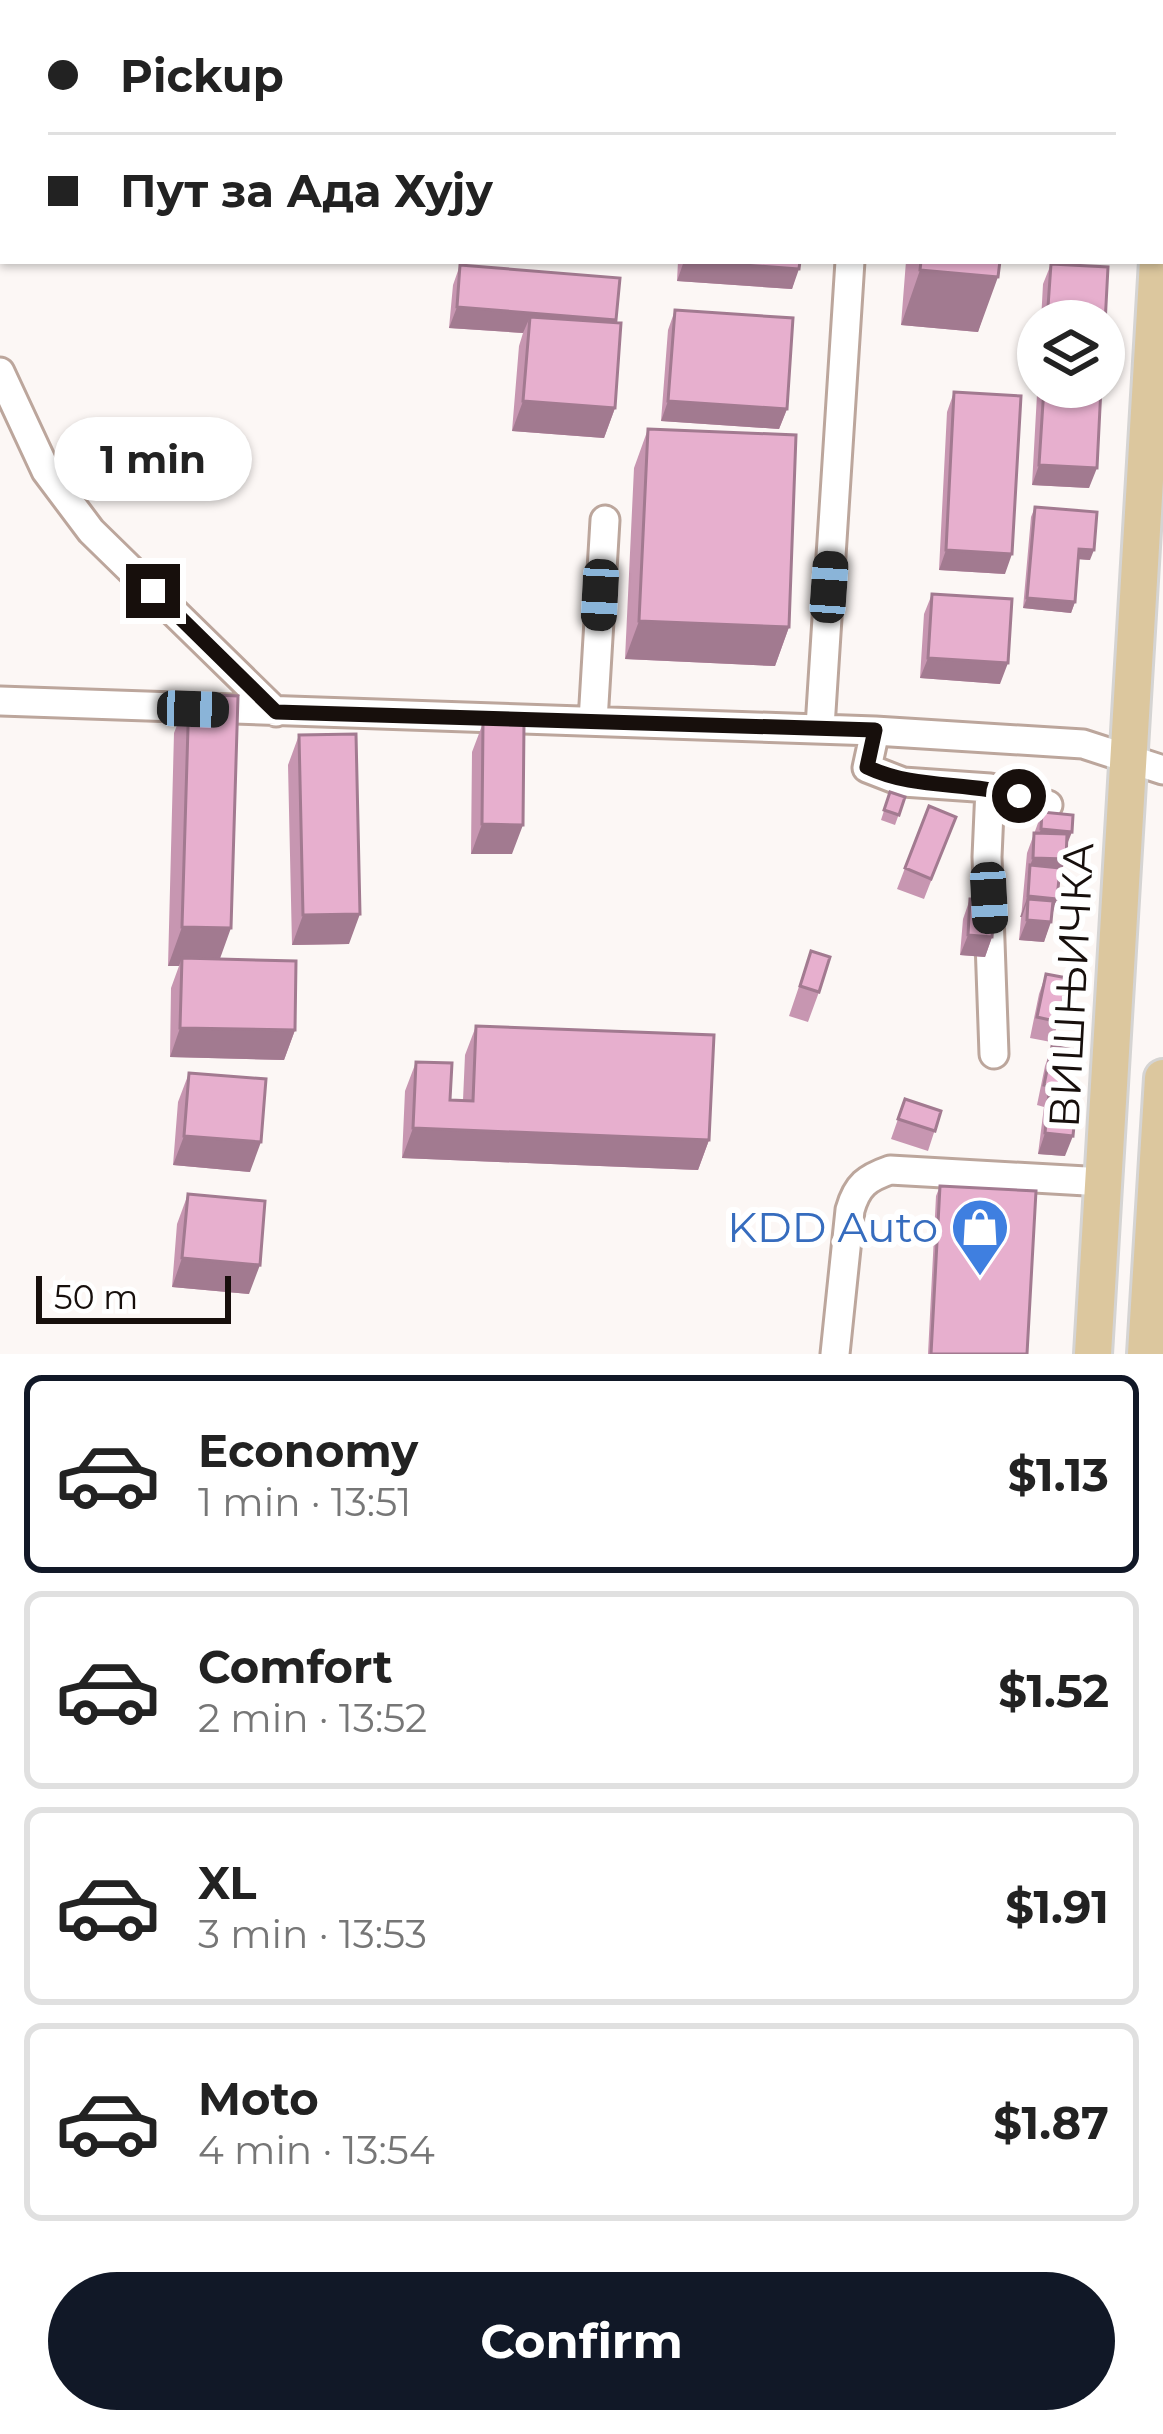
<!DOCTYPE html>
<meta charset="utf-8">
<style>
:root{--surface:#fff;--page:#f2f2f2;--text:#222;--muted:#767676;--line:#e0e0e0;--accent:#111827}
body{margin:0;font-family:Montserrat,sans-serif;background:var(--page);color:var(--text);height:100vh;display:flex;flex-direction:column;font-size:45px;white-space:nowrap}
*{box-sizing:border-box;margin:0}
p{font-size:39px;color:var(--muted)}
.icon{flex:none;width:66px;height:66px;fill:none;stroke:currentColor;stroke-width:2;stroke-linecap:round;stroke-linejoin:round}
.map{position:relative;height:1354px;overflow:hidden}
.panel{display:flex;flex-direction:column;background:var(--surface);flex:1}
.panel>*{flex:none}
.hud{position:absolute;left:0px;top:0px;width:1164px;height:264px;box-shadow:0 3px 9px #0004;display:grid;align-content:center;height:264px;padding:0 48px;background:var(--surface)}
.fabs{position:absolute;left:1017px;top:300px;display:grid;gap:24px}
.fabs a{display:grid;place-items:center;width:108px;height:108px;border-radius:50%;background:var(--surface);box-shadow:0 3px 9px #0004;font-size:60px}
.scale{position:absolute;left:36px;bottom:30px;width:195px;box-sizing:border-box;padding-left:12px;border:6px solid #170f0c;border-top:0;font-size:33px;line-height:42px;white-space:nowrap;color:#170f0c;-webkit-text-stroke:9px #fff;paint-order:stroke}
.end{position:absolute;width:54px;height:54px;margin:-27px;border:15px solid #170f0c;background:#fff;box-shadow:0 0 0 6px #fff}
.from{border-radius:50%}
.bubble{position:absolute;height:84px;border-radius:42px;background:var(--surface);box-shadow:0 3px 9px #0004;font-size:39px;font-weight:700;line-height:84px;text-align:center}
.car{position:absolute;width:36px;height:72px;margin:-36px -18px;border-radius:15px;box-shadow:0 0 9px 3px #0007;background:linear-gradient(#222 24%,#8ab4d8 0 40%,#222 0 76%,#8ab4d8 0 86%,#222 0)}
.hud b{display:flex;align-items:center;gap:42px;height:114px;font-size:45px}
.hud b+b{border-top:3px solid var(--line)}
.hud i{width:30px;height:30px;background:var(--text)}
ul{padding:21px 0 0;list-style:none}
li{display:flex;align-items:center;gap:36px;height:198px;margin:0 24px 18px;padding:0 24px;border:6px solid var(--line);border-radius:18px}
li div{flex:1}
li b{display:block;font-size:45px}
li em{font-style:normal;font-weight:700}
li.selected{border-color:var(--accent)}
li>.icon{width:108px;height:108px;stroke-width:1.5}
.button{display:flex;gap:24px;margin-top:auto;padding:24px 48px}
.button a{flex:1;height:138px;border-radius:72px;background:var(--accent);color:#fff;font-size:48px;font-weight:700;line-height:138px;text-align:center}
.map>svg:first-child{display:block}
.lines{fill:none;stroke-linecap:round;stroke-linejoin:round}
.minor-casing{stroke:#bca69c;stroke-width:33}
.major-casing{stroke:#d5d4d3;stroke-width:42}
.minor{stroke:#fff;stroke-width:27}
.major{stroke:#dcc79e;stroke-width:36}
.wall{fill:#c796b1}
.shaded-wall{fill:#a27a90}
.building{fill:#e7afce;stroke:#a27a90;stroke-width:3}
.route{stroke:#170f0c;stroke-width:15}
.labels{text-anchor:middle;stroke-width:12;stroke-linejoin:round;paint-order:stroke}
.street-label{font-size:42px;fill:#170f0c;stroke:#fff}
.shop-label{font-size:42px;fill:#366cbe;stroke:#fff;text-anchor:end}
</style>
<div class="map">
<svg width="1163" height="1354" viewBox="0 0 1163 1354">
<rect width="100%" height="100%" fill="#fcf7f5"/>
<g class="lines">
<g class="minor-casing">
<path id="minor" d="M 867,3 L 869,0
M 0,372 L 46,471 L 91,531 L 276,712
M 0,701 L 875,731 L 1083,744 L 1163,770
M 593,721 L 605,520
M 820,727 L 850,261
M 875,731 L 867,768 L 903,782 L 990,788 L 987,857 L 994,1054
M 990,788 L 1048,805
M 835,1354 L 850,1210 C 857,1185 867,1178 890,1170 L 1104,1182"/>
</g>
<g class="major-casing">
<path id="major" d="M 1161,205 L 1163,171
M 1093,1354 L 1158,261
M 1146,1354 L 1163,1078"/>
</g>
<use href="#minor" class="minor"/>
<use href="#major" class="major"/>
</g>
<path class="wall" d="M 678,261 L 800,261 L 792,289 L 677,281 Z
M 906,261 L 1000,261 L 978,332 L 901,325 Z
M 1051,264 L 1104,321 L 1041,321 L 1043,284 Z
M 460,265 L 616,320 L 615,408 L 604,438 L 512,431 L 519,346 L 523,333 L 449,328 L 453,285 Z
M 675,310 L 787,409 L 779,429 L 661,421 L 668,330 Z
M 1038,376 L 1038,387 L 1101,387 L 1089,488 L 1032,485 Z
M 954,392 L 1005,574 L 939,570 L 947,412 Z
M 648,429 L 789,627 L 775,666 L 625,659 L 634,468 Z
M 1035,507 L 1090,560 L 1078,559 L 1075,602 L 1071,613 L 1023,608 L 1031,517 Z
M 932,594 L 1000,684 L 920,678 L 924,614 Z
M 189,694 L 220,959 L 295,1030 L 284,1060 L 170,1057 L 171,988 L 179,966 L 168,966 L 174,733 Z
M 483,723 L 512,854 L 471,854 L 472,752 Z
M 299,735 L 349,944 L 292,945 L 288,765 Z
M 890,792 L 905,797 L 895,825 L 881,820 Z
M 1042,812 L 1066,846 L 1059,878 L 1057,899 L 1044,942 L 1019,940 L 1027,853 Z
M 956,817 L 924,899 L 897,889 L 905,868 Z
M 970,899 L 992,937 L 985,957 L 960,955 L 963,919 Z
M 811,951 L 819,992 L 808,1022 L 789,1016 Z
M 1046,974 L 1059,1022 L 1051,1042 L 1030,1038 L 1039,994 Z
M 476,1026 L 709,1140 L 698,1170 L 402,1158 L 405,1091 L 416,1062 L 450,1100 L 463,1100 L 465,1055 Z
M 1052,1046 L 1065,1089 L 1063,1094 L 1065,1156 L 1038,1154 L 1044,1107 L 1037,1105 L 1045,1066 Z
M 189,1073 L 250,1172 L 173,1165 L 178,1102 Z
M 905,1099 L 941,1111 L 928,1151 L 891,1139 Z
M 940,1186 L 1027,1354 L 928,1354 L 936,1196 Z
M 188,1194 L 249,1294 L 172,1287 L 177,1224 Z"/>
<path class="shaded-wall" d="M 546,0 L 589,0 L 588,3 L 545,3 Z
M 657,0 L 815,0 L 814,3 L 716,3 Z
M 684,261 L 799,269 L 792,289 L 677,281 Z
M 920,270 L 998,277 L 978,332 L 901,325 Z
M 457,307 L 616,320 L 609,340 L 530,317 L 523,333 L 449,328 Z
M 523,401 L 615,408 L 604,438 L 512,431 Z
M 668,401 L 787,409 L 779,429 L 661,421 Z
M 1039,465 L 1097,468 L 1089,488 L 1032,485 Z
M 1079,549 L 1094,550 L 1090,560 L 1076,559 Z
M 946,550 L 1012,554 L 1005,574 L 939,570 Z
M 1027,598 L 1075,602 L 1071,613 L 1023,608 Z
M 639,621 L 789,627 L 775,666 L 625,659 Z
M 928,658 L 1008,663 L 1000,684 L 920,678 Z
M 482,824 L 523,825 L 512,854 L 471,854 Z
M 1041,829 L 1072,832 L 1064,852 L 1033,849 Z
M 1033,858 L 1066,859 L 1058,880 L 1030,865 L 1025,878 Z
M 1028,896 L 1057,899 L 1050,919 L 1028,899 L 1022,917 L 1020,917 Z
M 360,914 L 349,944 L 292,945 L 303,915 Z
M 1027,920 L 1051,922 L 1044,942 L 1019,940 Z
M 182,927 L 231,928 L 217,967 L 182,958 L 179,966 L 168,966 Z
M 968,935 L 992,937 L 985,957 L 960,955 Z
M 180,1028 L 295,1030 L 284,1060 L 170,1057 Z
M 413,1128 L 709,1140 L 698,1170 L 402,1158 Z
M 1045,1133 L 1073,1136 L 1065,1156 L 1038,1154 Z
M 184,1136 L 261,1142 L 250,1172 L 173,1165 Z
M 182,1258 L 260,1265 L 249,1294 L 172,1287 Z"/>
<path class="building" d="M 690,261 L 800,261 L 799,269 Z
M 921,261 L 1000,261 L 998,277 L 920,270 Z
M 1051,264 L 1108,267 L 1104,343 L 1104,321 L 1047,321 Z
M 460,265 L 620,278 L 616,320 L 457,307 Z
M 675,310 L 793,318 L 787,409 L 668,401 Z
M 530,317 L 621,323 L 615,408 L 523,401 Z
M 1044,387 L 1101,387 L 1097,468 L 1039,465 Z
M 954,392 L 1021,396 L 1012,554 L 946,550 Z
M 648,429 L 796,435 L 789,627 L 639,621 Z
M 1035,507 L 1097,512 L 1094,550 L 1079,549 L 1075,602 L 1027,598 Z
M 932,594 L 1012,599 L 1008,663 L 928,658 Z
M 189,694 L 238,696 L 231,928 L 182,927 Z
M 483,723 L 524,723 L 523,825 L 482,824 Z
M 356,734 L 360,914 L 303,915 L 299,735 Z
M 890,792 L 905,797 L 899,815 L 884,810 Z
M 929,806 L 956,817 L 931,879 L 905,868 Z
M 1042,812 L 1073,815 L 1072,832 L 1041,829 Z
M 1034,833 L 1067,834 L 1066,859 L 1033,858 Z
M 1030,865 L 1060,868 L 1057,899 L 1028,896 Z
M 970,899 L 995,901 L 992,937 L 968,935 Z
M 1028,899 L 1053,901 L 1051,922 L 1027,920 Z
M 811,951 L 830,957 L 819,992 L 800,986 Z
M 182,958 L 296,961 L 295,1030 L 180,1028 Z
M 1046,974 L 1067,978 L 1059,1022 L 1037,1017 Z
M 476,1026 L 714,1035 L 709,1140 L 413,1128 L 416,1062 L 452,1063 L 450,1100 L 473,1101 Z
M 1052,1046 L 1073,1050 L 1065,1089 L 1044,1085 Z
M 189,1073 L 266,1079 L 261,1142 L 184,1136 Z
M 1049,1093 L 1077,1096 L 1073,1136 L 1045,1133 Z
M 905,1099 L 941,1111 L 935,1131 L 898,1119 Z
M 940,1186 L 1036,1191 L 1027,1354 L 931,1354 Z
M 188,1194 L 265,1201 L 260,1265 L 182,1258 Z"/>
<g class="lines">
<path class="route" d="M 153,591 L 276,712 L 875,730 L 867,767 C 915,790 966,781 1019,796"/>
</g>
<defs>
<g id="shop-pin" transform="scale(3)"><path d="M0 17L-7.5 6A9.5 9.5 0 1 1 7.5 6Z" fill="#3f7fe0" stroke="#fff"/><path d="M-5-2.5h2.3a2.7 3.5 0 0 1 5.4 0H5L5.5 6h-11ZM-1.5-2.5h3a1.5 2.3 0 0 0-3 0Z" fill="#fff"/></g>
</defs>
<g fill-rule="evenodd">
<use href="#shop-pin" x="980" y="1227"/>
</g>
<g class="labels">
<g class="street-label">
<text transform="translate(1071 985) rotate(-87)" y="15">ВИШЊИЧКА</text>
</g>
<g class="shop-label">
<text x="938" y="1242">KDD Auto</text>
</g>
</g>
</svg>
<div class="fabs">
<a><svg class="icon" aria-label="layers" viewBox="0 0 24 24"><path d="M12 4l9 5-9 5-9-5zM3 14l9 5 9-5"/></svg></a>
</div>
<div class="scale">50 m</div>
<i class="end from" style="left:1019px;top:796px"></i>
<i class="end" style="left:153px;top:591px"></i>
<div class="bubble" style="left:54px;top:417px;width:198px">1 min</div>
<i class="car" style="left:829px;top:587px;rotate:4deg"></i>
<i class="car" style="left:600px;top:595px;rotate:183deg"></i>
<i class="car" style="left:193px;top:709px;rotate:92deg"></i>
<i class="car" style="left:989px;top:898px;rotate:177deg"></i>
<div class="hud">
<b><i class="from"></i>Pickup</b>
<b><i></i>Пут за Ада Хују</b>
</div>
</div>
<section class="panel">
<ul>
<li class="selected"><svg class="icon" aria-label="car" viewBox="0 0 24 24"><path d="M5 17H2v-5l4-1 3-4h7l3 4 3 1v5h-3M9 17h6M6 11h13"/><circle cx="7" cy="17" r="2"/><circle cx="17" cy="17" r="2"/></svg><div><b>Economy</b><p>1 min · 13:51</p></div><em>$1.13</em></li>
<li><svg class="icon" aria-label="car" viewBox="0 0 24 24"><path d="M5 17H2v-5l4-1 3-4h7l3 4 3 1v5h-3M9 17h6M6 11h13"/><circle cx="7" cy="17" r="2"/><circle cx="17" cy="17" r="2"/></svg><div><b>Comfort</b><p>2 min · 13:52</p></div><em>$1.52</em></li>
<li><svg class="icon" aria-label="car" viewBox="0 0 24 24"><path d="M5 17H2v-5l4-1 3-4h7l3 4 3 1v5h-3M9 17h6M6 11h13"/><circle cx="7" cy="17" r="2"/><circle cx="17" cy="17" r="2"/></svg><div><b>XL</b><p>3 min · 13:53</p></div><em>$1.91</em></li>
<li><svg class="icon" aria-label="car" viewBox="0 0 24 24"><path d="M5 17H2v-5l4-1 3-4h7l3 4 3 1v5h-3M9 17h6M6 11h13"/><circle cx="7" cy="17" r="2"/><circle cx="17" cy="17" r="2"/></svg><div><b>Moto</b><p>4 min · 13:54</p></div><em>$1.87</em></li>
</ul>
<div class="button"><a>Confirm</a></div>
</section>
